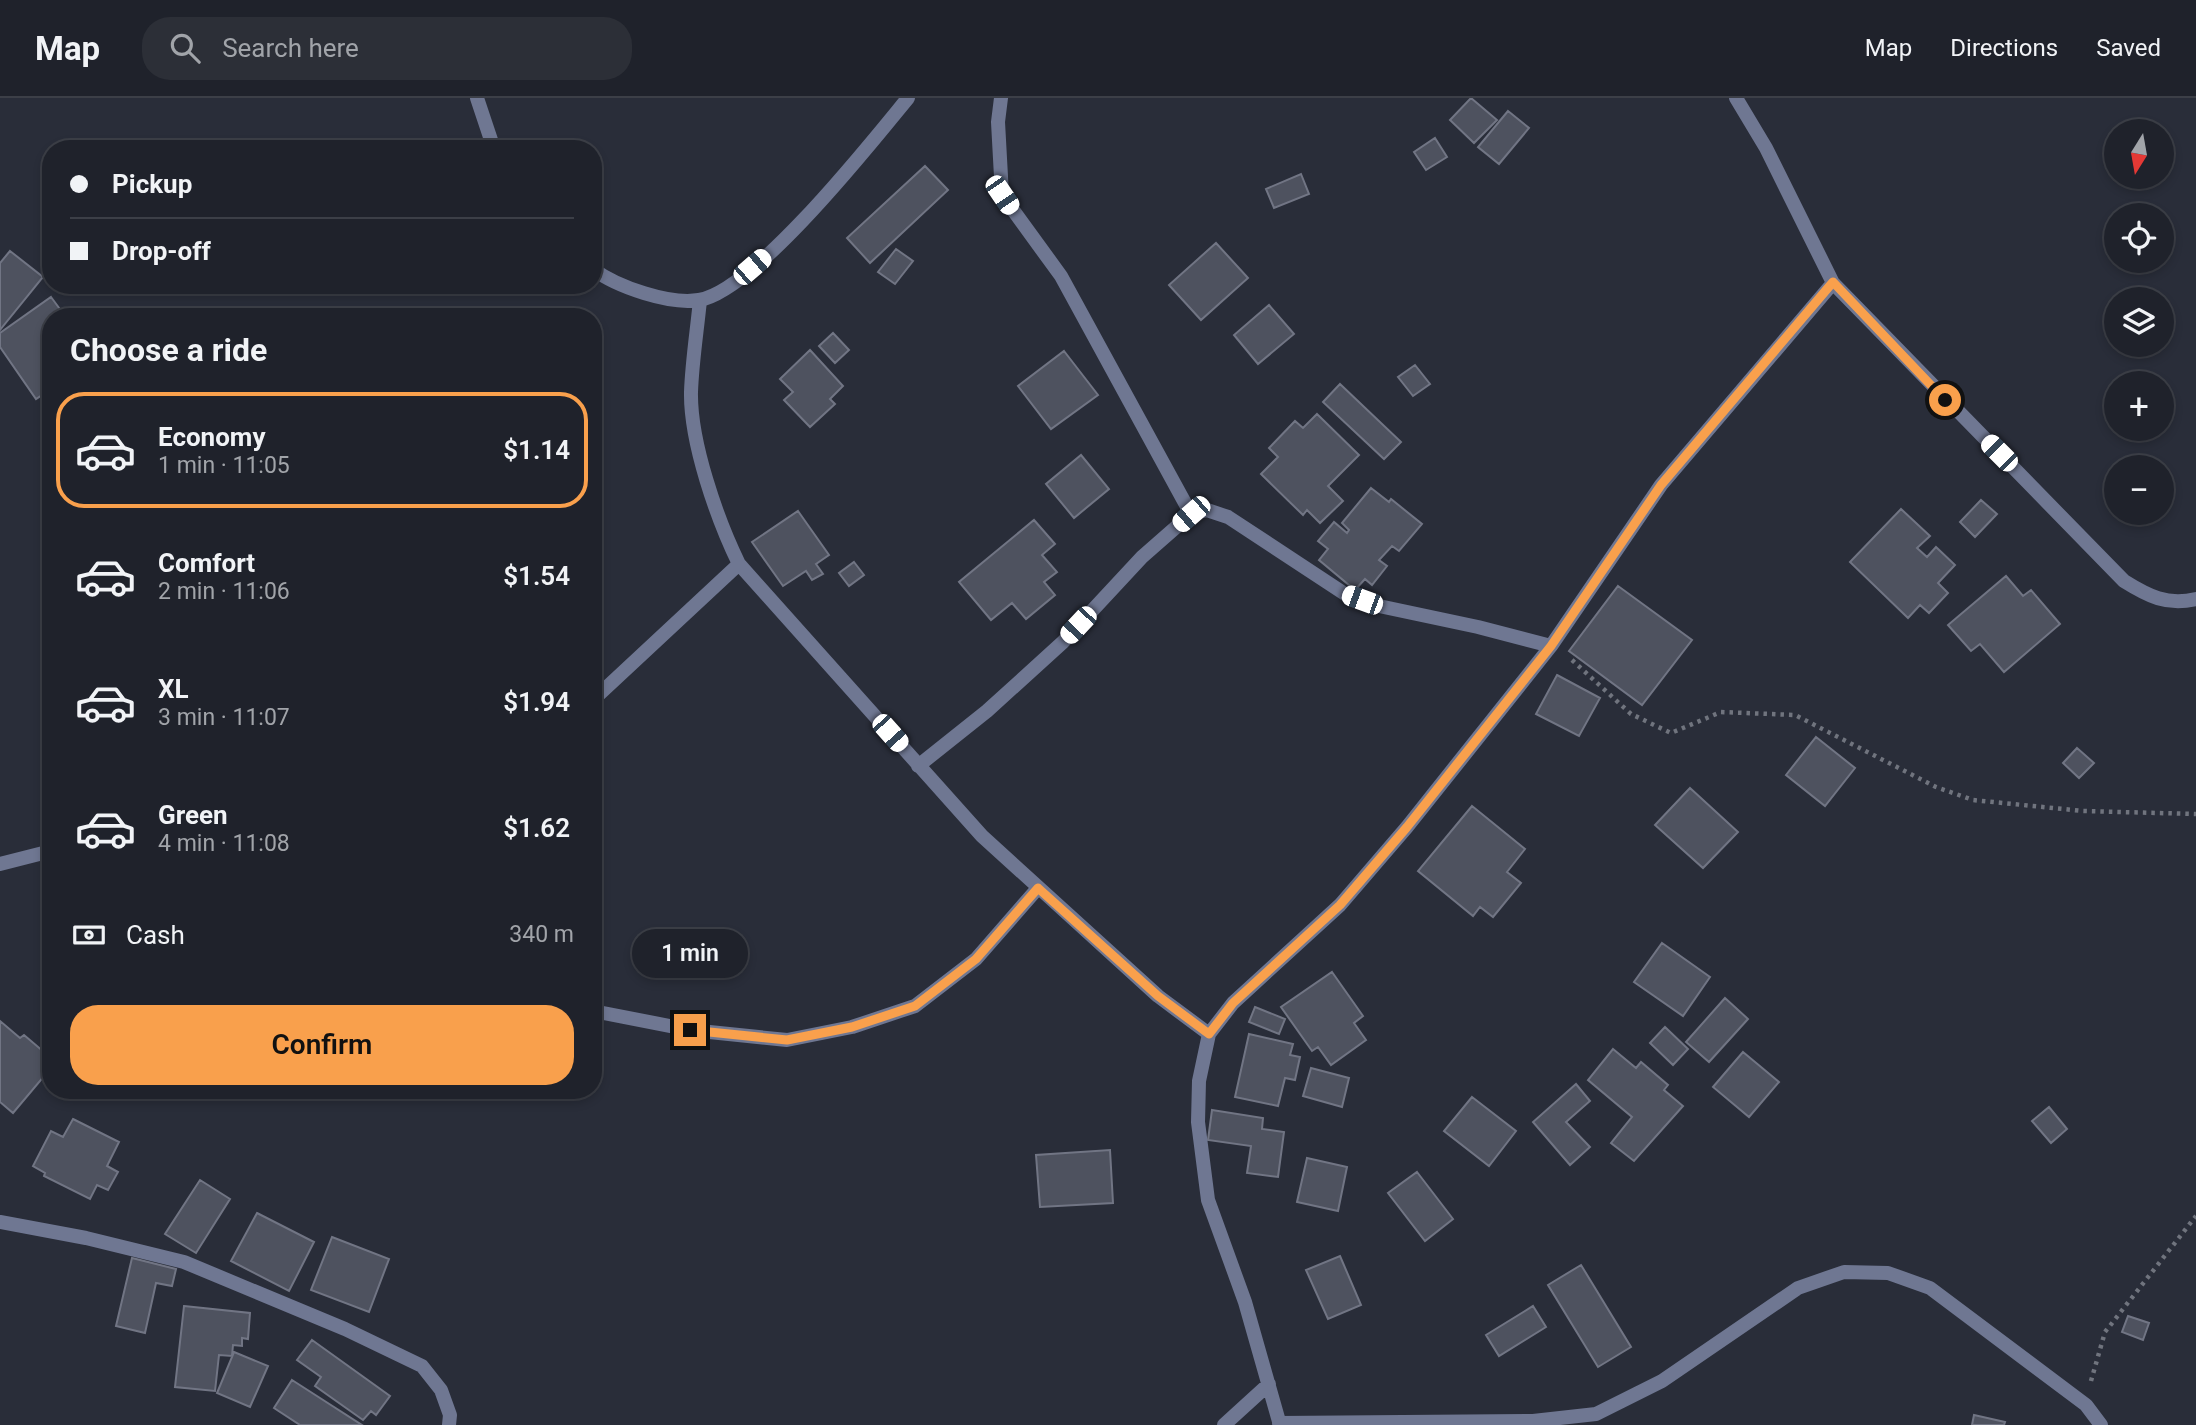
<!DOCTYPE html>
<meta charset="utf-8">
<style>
:root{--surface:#1f222b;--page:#2c2f37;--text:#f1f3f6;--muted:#a1a4a9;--line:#3c3f47;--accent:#f9a04c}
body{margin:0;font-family:Roboto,sans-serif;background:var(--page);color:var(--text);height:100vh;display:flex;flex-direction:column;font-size:26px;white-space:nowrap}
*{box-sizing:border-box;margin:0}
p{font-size:23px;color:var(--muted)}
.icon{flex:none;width:38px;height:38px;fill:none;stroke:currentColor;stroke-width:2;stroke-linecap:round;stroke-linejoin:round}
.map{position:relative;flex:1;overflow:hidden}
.sheet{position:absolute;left:42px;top:210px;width:560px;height:791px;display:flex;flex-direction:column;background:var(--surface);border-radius:28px;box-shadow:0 4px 10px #0003,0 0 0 2px var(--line)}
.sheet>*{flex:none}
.guide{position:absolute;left:42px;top:42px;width:560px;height:154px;border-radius:28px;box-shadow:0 4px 10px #0003,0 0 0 2px var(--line);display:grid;align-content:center;height:154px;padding:0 28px;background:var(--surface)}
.needle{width:46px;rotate:191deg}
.fabs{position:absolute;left:2104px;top:21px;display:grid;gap:14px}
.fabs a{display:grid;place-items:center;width:70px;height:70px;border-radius:50%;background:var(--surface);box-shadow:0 4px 10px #0003,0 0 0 2px var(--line);font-size:35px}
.end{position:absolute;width:32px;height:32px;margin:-16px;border:9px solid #f9a04c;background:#111;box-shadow:0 0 0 4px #111}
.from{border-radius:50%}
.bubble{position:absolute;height:49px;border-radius:24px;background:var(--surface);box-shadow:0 4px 10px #0003,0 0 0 2px var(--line);font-size:23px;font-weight:600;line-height:49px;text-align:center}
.car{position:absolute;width:21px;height:42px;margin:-21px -10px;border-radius:9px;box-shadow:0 0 5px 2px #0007;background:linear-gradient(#fff 24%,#345 0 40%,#fff 0 76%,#345 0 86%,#fff 0)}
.guide b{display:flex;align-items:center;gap:24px;height:66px;font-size:26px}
.guide b+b{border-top:2px solid var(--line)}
.guide i{width:18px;height:18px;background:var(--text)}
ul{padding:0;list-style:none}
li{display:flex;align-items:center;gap:21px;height:116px;margin:0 14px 10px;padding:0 14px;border:4px solid transparent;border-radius:28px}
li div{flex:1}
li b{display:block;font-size:26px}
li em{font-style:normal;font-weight:600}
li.active{border-color:var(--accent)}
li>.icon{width:63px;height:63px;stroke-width:1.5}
h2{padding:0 28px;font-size:32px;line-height:84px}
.pay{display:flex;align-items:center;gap:18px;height:77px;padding:0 28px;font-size:26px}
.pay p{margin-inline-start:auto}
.primary-button{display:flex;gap:14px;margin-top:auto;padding:14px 28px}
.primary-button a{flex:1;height:80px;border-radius:28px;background:var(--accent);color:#111;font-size:28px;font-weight:600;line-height:80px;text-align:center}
header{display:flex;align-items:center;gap:42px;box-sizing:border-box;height:98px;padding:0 35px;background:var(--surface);border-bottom:2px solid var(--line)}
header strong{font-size:33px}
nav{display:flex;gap:38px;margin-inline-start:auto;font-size:24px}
.search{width:490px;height:63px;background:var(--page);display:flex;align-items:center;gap:18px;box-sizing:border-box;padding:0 24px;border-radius:28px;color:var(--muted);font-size:26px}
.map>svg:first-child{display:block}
.building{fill:#4e525f;stroke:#717584;stroke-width:2}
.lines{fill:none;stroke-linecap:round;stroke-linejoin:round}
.path{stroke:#70747e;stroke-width:4.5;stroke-dasharray:3.5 5;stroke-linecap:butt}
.street{stroke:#6f7792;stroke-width:14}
.route{stroke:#f9a04c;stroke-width:9}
</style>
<header>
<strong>Map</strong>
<div class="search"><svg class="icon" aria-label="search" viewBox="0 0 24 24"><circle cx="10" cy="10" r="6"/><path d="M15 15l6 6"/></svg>Search here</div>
<nav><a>Map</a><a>Directions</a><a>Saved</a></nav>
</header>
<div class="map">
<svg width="2196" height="1327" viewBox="0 0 2196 1327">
<rect width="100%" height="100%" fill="#292d39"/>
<path class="building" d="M 1471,0 L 1497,22 L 1474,45 L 1450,22 Z
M 1508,13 L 1529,30 L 1499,66 L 1478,49 Z
M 1435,40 L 1447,59 L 1426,72 L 1414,54 Z
M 925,68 L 948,92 L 870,165 L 847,140 Z
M 1301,76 L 1309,96 L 1274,110 L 1266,91 Z
M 1216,145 L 1248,180 L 1201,222 L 1169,187 Z
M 896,151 L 913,163 L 895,186 L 878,174 Z
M 10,153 L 43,179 L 0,232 L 0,165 Z
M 51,199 L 65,218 L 77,210 L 83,219 L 51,219 L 51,291 L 36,301 L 0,249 L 0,235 Z
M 1269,207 L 1294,236 L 1258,266 L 1234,237 Z
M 833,235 L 849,252 L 835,265 L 819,248 Z
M 810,252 L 843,288 L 830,301 L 835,306 L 810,329 L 784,302 L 793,294 L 780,281 Z
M 1064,253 L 1098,297 L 1051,331 L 1018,288 Z
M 1415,267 L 1430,286 L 1413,298 L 1398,279 Z
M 1340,286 L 1401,344 L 1384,361 L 1323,304 Z
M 1317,316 L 1359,357 L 1328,388 L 1343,403 L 1320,425 L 1307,412 L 1303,417 L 1261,376 L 1278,359 L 1269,350 L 1295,323 L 1303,330 Z
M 1081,357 L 1109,391 L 1074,420 L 1046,386 Z
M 1371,390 L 1389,404 L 1391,401 L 1422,426 L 1399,453 L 1392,448 L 1379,462 L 1387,468 L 1372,487 L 1365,481 L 1355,492 L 1319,462 L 1328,451 L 1318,443 L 1334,424 L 1347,435 L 1349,432 L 1342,425 Z
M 1981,402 L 1997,416 L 1975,439 L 1960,424 Z
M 1901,411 L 1930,438 L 1917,450 L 1927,459 L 1936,449 L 1955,467 L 1938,485 L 1948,495 L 1929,515 L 1920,507 L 1908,520 L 1850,464 Z
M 798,413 L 829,457 L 816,466 L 823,476 L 812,482 L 806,473 L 783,488 L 752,444 Z
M 1034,422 L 1055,446 L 1042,457 L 1057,474 L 1044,484 L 1055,497 L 1026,521 L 1012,505 L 991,522 L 959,484 Z
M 854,464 L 864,477 L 849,488 L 839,475 Z
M 2006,478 L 2023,498 L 2031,492 L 2060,526 L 2004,574 L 1980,546 L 1971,553 L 1948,527 Z
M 1618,488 L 1692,542 L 1642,607 L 1569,553 Z
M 1557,577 L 1600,600 L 1579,638 L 1536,616 Z
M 1816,639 L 1855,670 L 1825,708 L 1786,677 Z
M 2077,650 L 2094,665 L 2079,680 L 2063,665 Z
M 1690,690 L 1738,734 L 1703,770 L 1655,727 Z
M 1472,708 L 1525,751 L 1507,774 L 1521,785 L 1493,819 L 1480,809 L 1473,818 L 1418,773 Z
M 1662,845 L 1710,879 L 1683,918 L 1634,884 Z
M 1332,874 L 1363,918 L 1354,925 L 1366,942 L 1331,967 L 1318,949 L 1312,953 L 1281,909 Z
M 1725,900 L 1748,921 L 1709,964 L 1686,944 Z
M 1255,909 L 1285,921 L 1279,936 L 1249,924 Z
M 0,923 L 20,940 L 24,937 L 51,960 L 51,970 L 13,1015 L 0,1004 Z
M 1665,929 L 1688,951 L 1673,967 L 1650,945 Z
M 1249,936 L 1293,946 L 1290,957 L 1300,959 L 1295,982 L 1285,980 L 1278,1008 L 1235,999 Z
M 1613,951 L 1636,970 L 1641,964 L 1668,987 L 1664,992 L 1683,1008 L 1634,1063 L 1611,1045 L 1632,1019 L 1588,982 Z
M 1743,954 L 1779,984 L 1749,1019 L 1713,989 Z
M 1311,970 L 1349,980 L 1342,1009 L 1303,998 Z
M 1576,986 L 1590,1003 L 1566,1024 L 1590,1049 L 1570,1067 L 1533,1024 Z
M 1472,999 L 1516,1033 L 1489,1068 L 1444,1033 Z
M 2049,1009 L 2067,1031 L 2051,1045 L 2032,1023 Z
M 1212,1012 L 1263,1020 L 1262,1031 L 1284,1034 L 1278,1079 L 1247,1075 L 1251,1048 L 1208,1042 Z
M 73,1021 L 119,1044 L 107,1068 L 118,1074 L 108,1092 L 97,1087 L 90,1101 L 44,1078 L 45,1075 L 33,1068 L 51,1033 L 63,1039 Z
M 1110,1052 L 1113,1105 L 1040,1109 L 1036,1057 Z
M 1307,1060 L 1347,1069 L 1338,1113 L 1297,1104 Z
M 1417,1074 L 1453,1121 L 1425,1143 L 1388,1095 Z
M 200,1082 L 230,1101 L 196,1155 L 165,1136 Z
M 257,1115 L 314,1144 L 289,1193 L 231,1163 Z
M 332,1139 L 389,1161 L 369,1214 L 311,1192 Z
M 1340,1158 L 1361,1207 L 1328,1221 L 1306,1172 Z
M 132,1160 L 176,1171 L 172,1188 L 156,1185 L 145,1235 L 116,1228 Z
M 1581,1167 L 1631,1249 L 1598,1269 L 1548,1187 Z
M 184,1208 L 250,1215 L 248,1241 L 242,1240 L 242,1248 L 233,1247 L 232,1258 L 219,1257 L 215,1293 L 175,1289 Z
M 1533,1208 L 1546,1229 L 1499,1258 L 1486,1237 Z
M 2128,1218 L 2149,1225 L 2143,1242 L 2122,1234 Z
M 312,1242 L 390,1298 L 376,1317 L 371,1313 L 363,1322 L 315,1288 L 321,1279 L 297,1262 Z
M 234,1254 L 268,1268 L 250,1309 L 217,1295 Z
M 292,1282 L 362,1327 L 300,1327 L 274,1310 Z
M 1974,1317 L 2005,1324 L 2004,1327 L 1972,1327 Z"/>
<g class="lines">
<path class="path" d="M 1572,562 L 1631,616 L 1671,635 L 1721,614 L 1795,617 L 1936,689 L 1973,702 L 2083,713 L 2196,716
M 2091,1283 L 2105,1234 L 2196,1118"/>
<path class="street" d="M 477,0 L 494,51
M 1001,0 L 998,24 L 1002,97 L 1061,178 L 1191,416
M 1736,0 L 1766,50 L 1833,185 L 2124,483 C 2148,498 2167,508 2196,501
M 593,171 C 617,189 670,207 699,202 C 754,193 871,45 908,0
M 700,202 C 697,233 692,264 691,294 C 690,344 717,421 739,466 L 982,738 L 1158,898 L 1209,936
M 593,602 L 739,466
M 918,668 L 987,613 L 1063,544 L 1142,459 L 1191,416 L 1207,412 L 1228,419 L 1345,496 L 1379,508 L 1478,529 L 1551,548
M 0,766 L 51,753
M 593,913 L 690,932 L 787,942 L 852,929 L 915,908 L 976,861 L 1038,790
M 0,1124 L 86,1140 L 184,1164 L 345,1231 L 422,1268 L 441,1292 L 450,1317 L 449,1327
M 1279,1325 L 1533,1323 L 1596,1316 L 1662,1283 L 1798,1190 L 1844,1174 L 1888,1175 L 1930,1190 L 2086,1307 L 2101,1327
M 1224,1327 L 1269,1286
M 1280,1327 L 1245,1204 L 1208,1102 L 1198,1024 L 1199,983 L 1209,936 L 1233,905 L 1340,807 L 1407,729 L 1551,548 L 1661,387 L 1833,185"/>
</g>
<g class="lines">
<path class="route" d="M 690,932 L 787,942 L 852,929 L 915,908 L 976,861 L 1038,790 L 1158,898 L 1209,936 L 1233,905 L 1340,807 L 1407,729 L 1551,548 L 1661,387 L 1833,184 L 1945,302"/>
</g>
</svg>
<div class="fabs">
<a><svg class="needle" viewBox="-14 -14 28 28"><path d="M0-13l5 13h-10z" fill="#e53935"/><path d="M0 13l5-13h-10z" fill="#a1a4a9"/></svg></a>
<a><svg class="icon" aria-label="locate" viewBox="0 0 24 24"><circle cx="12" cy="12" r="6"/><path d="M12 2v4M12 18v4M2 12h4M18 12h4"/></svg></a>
<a><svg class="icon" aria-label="layers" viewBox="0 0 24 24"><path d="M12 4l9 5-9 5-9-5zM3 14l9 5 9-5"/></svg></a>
<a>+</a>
<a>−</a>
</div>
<i class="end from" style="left:1945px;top:302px"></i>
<i class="end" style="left:690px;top:932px"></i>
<div class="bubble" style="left:632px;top:831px;width:116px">1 min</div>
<i class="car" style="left:1002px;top:97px;rotate:146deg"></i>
<i class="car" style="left:752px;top:169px;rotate:49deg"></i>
<i class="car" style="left:1999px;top:355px;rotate:315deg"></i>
<i class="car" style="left:1191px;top:416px;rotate:229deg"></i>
<i class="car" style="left:1362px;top:502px;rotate:290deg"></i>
<i class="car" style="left:1078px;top:527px;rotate:223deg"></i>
<i class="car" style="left:890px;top:635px;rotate:138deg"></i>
<div class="guide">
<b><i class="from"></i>Pickup</b>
<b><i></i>Drop-off</b>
</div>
<section class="sheet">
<h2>Choose a ride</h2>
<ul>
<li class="active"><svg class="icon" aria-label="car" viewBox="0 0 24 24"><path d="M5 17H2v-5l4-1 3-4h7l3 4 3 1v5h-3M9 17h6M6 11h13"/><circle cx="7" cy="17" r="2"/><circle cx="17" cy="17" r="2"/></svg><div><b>Economy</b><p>1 min · 11:05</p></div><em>$1.14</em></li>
<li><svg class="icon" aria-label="car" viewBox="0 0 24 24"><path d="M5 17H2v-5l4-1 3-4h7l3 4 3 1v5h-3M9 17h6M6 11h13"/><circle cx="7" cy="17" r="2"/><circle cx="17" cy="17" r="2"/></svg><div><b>Comfort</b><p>2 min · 11:06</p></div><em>$1.54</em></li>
<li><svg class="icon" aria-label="car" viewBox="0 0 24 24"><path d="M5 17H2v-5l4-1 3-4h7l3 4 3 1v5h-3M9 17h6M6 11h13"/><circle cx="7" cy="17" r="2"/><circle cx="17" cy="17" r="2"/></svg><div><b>XL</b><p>3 min · 11:07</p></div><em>$1.94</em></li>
<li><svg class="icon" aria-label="car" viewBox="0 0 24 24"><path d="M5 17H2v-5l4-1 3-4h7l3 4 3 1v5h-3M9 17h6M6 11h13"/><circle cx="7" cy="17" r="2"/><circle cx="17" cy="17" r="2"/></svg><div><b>Green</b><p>4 min · 11:08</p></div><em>$1.62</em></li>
</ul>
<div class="pay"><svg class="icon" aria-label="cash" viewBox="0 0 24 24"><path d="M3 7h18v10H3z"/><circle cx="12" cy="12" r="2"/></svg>Cash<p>340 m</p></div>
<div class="primary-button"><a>Confirm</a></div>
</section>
</div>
